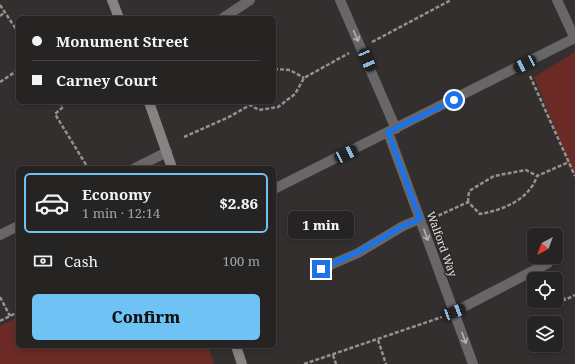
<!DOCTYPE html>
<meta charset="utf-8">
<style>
:root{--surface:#262323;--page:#2e2b2b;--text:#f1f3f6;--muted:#a4a4a6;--line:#424041;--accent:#6fc2f4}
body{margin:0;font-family:"Noto Serif",serif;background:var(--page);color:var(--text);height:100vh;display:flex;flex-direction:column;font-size:15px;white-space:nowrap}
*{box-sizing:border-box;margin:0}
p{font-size:13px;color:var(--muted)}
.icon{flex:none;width:22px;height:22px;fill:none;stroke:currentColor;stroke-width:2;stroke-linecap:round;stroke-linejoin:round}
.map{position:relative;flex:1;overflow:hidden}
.panel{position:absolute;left:16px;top:166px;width:260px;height:182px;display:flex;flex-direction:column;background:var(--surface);border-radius:6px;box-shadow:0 2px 6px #0003,0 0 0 1px var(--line)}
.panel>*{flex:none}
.top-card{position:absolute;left:16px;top:16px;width:260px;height:88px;border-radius:6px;box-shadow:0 2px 6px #0003,0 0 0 1px var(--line);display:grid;align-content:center;height:88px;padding:0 16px;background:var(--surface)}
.needle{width:26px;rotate:221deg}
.controls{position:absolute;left:527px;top:228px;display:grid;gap:8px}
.controls a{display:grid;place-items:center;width:36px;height:36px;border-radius:6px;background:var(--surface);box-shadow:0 2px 6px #0003,0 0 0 1px var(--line);font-size:20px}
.end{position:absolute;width:18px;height:18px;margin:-9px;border:5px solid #1a73e8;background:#fff;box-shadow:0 0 0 2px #fff}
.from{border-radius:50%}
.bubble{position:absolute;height:28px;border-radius:6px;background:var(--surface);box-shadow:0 2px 6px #0003,0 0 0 1px var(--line);font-size:13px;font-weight:800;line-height:28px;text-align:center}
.car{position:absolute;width:12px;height:24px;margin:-12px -6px;border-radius:5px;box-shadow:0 0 3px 1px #0007;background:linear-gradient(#222 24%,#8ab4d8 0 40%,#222 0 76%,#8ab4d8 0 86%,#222 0)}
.top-card b{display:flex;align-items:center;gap:14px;height:38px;font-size:15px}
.top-card b+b{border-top:1px solid var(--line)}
.top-card i{width:10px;height:10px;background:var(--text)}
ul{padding:7px 0 0;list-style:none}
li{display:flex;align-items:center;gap:12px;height:60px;margin:0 8px 6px;padding:0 8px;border:2px solid transparent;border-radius:6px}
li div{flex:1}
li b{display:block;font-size:15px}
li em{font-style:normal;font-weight:800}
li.on{border-color:var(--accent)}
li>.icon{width:36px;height:36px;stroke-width:1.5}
.pay{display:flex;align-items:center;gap:10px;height:44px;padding:0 16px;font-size:15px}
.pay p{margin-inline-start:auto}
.cta{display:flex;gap:8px;margin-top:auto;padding:8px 16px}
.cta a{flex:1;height:46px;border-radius:6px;background:var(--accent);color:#111;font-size:16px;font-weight:800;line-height:46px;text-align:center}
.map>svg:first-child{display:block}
.green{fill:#6b2a25}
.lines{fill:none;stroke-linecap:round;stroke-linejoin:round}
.path{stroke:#949190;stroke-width:2.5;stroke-dasharray:4 2;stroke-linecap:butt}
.minor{stroke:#686666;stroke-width:10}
.secondary{stroke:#868483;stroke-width:10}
.oneway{stroke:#b3b1b0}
.route{stroke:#1a73e8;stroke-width:5}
.labels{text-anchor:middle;stroke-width:3;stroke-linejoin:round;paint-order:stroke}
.street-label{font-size:11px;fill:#e5e3e2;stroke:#292625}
</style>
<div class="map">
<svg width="575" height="364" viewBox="0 0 575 364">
<rect width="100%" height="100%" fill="#332f2f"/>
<path class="green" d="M 575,52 L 575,177 L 534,77 Z
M 18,317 L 18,346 L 208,346 L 214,364 L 0,364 L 0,326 Z"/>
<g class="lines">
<path class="path" d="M 0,5 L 18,32
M 0,16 L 5,12
M 372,42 L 451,0
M 274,69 L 290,70 L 304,78
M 530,76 L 575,176
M 0,82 L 18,70
M 60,102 L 63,107 L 55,114 L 88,168
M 184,137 L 229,117 L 250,105 L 259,110 L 278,107 L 295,94 L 304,78 L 349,53
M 468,202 L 469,191 L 494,176 L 526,170 L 537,176
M 433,218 L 468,202 L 480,214 C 503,210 529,200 537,176 L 569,162
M 556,281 L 565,300 L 575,295
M 0,297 L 10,316
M 0,321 L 18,312
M 378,340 L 386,364
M 333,355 L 336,364
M 304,364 L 442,317"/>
<path class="minor" d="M 340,0 L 396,129
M 557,0 L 575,39
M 223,18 L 250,0
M 388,132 L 473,364
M 135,168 L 167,152
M 274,189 L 575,38
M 0,235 L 18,226
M 321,269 L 358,253 L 403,226 L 420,219
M 454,312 L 548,263"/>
<path class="secondary" d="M 112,0 L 119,18
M 149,102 L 172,168
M 236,346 L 242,364"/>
</g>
<defs><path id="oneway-shaft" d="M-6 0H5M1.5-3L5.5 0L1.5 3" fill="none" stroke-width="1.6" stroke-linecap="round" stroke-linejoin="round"/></defs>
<g class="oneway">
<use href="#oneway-shaft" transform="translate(356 36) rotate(66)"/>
<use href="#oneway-shaft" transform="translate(426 235) rotate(70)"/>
<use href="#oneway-shaft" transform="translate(464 338) rotate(70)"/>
</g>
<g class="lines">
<path class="route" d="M 321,269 L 358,252 L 403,226 L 420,219 L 388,132 L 454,100"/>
</g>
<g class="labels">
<g class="street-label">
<text transform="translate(442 244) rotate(70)" y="4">Walford Way</text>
</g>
</g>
</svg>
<div class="controls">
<a><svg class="needle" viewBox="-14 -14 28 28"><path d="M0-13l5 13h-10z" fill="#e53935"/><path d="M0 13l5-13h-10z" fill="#a4a4a6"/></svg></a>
<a><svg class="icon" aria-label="locate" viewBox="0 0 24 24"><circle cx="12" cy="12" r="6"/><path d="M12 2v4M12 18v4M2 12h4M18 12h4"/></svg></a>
<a><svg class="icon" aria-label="layers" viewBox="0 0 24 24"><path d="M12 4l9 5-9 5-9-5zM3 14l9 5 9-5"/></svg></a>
</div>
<i class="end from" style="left:454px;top:100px"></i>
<i class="end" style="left:321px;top:269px"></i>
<div class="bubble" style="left:288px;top:211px;width:66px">1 min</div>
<i class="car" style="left:367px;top:60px;rotate:157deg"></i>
<i class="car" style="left:525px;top:64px;rotate:243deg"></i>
<i class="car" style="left:346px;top:154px;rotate:64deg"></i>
<i class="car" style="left:454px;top:312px;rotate:69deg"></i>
<div class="top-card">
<b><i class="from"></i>Monument Street</b>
<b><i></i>Carney Court</b>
</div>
<section class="panel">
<ul>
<li class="on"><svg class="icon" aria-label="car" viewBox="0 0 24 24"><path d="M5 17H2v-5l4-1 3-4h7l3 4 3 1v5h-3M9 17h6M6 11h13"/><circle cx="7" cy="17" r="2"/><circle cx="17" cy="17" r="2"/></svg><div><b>Economy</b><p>1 min · 12:14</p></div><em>$2.86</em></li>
</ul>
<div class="pay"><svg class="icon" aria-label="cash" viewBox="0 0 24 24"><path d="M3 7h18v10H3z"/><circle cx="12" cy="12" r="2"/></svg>Cash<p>100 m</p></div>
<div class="cta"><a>Confirm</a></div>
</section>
</div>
